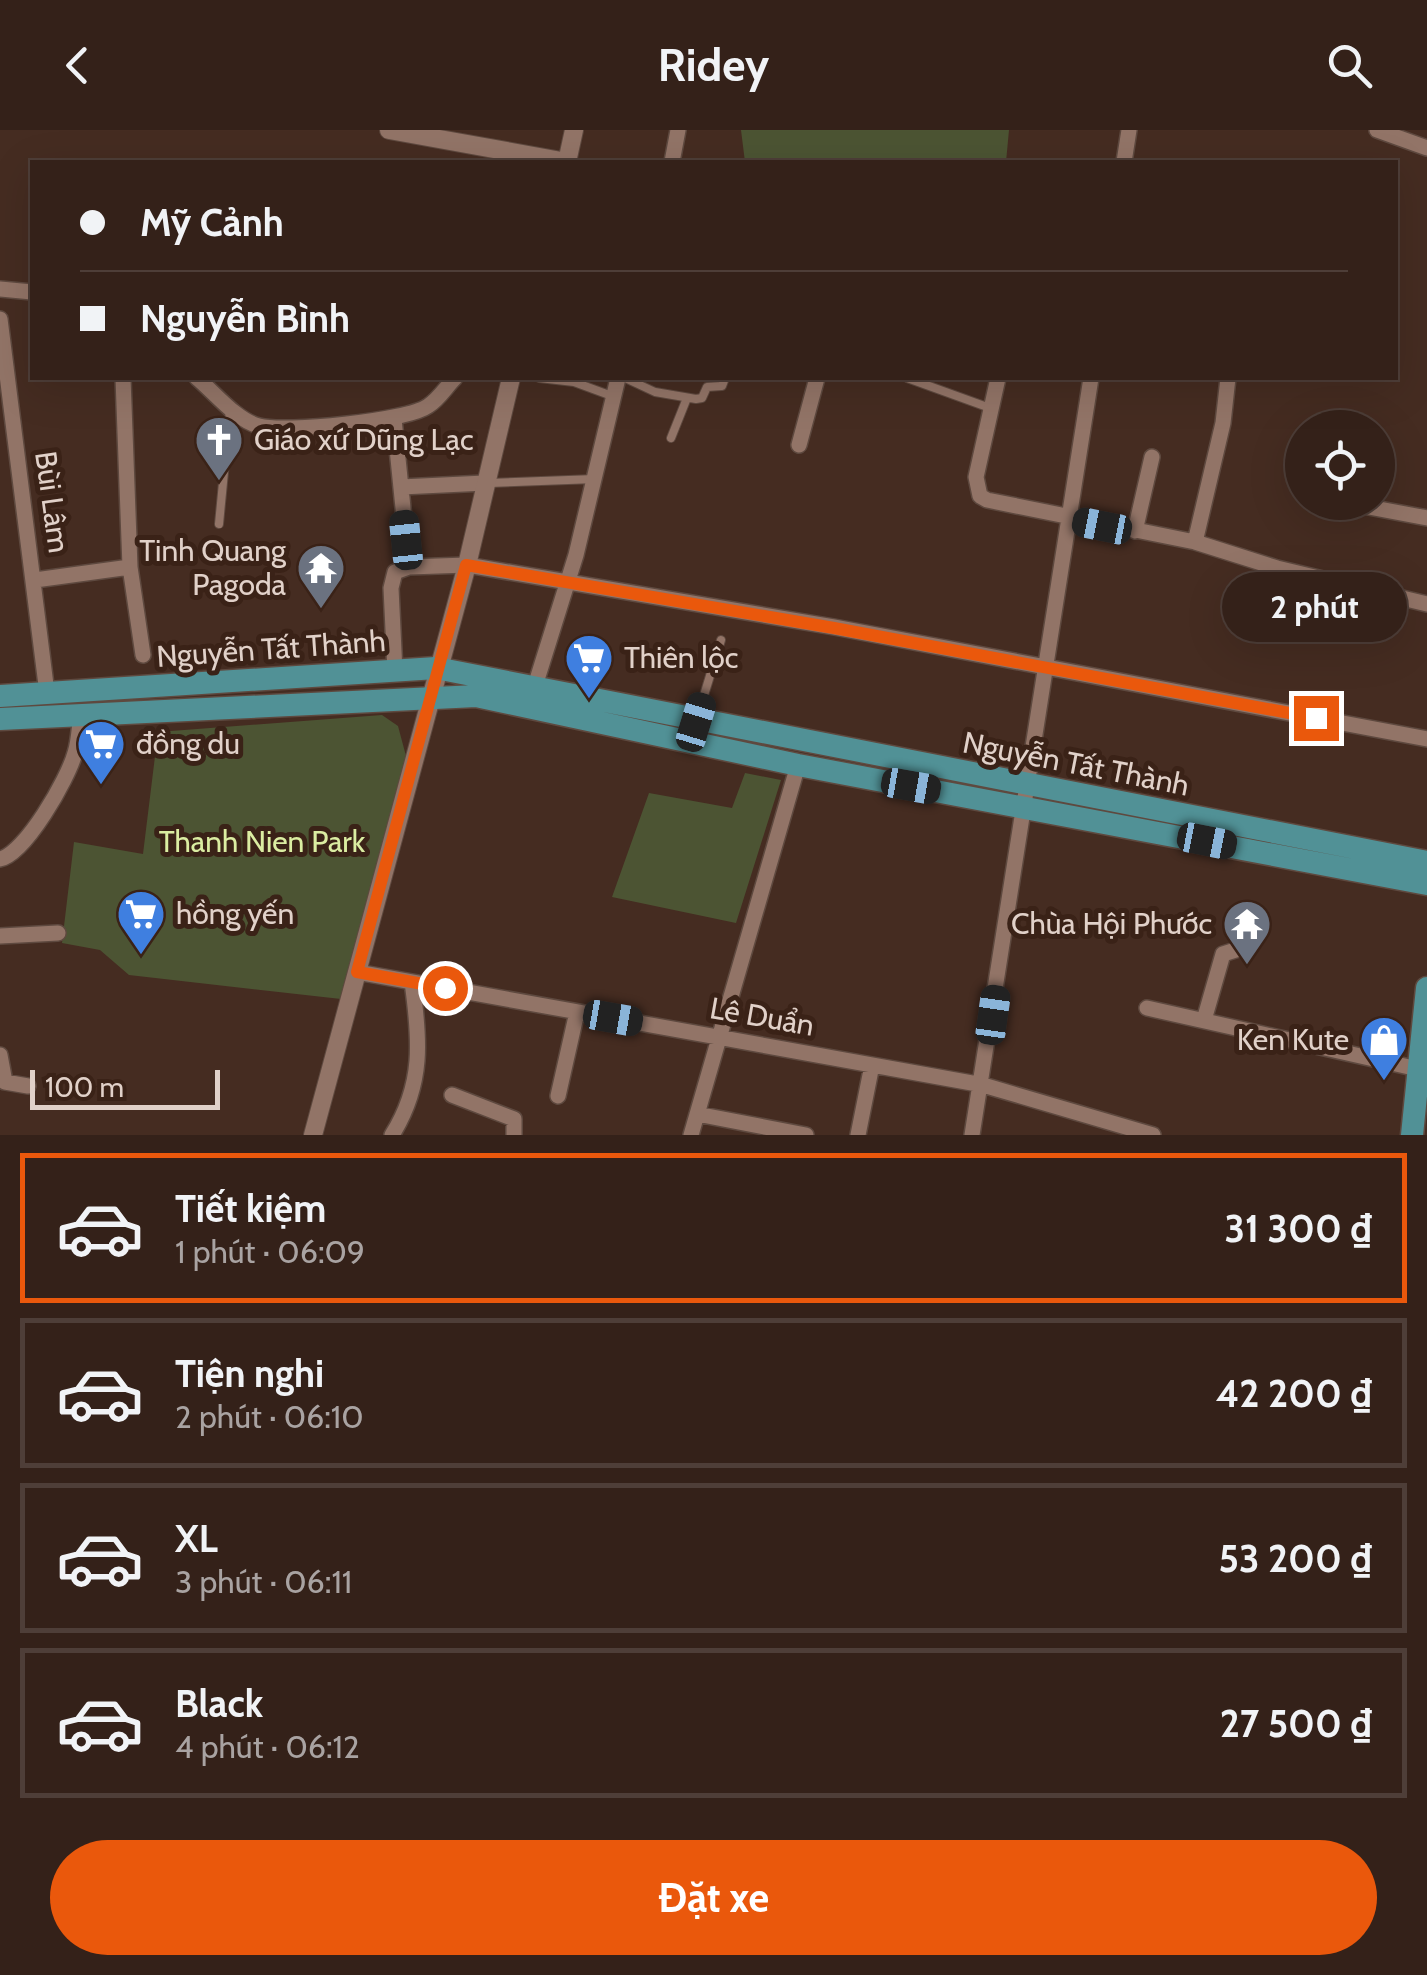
<!DOCTYPE html>
<html lang="vi">
<meta charset="utf-8">
<style>
:root{--surface:#342119;--page:#3f2e26;--text:#f1f3f6;--muted:#a9a3a2;--line:#4e3e38;--accent:#ea580c}
body{margin:0;font-family:Cabin,sans-serif;background:var(--page);color:var(--text);height:100vh;display:flex;flex-direction:column;font-size:38px;white-space:nowrap}
*{box-sizing:border-box;margin:0}
p{font-size:32px;color:var(--muted)}
.icon{flex:none;width:55px;height:55px;fill:none;stroke:currentColor;stroke-width:2;stroke-linecap:round;stroke-linejoin:round}
.map{position:relative;height:1005px;overflow:hidden}
.drawer{display:flex;flex-direction:column;background:var(--surface);flex:1}
.drawer>*{flex:none}
.hud{position:absolute;left:30px;top:30px;width:1368px;height:220px;border-radius:0px;box-shadow:0 10px 40px #0002,0 0 0 2px var(--line);display:grid;align-content:center;height:220px;padding:0 50px;background:var(--surface)}
.tools{position:absolute;left:1285px;top:280px;display:grid;gap:20px}
.tools a{display:grid;place-items:center;width:110px;height:110px;border-radius:50%;background:var(--surface);box-shadow:0 10px 40px #0002,0 0 0 2px var(--line);font-size:50px}
.scale{position:absolute;left:30px;bottom:25px;width:190px;box-sizing:border-box;padding-left:10px;border:5px solid #e1d1c9;border-top:0;font-size:28px;line-height:35px;white-space:nowrap;color:#e1d1c9;-webkit-text-stroke:8px #3a2217;paint-order:stroke}
.end{position:absolute;width:45px;height:45px;margin:-22px;border:12px solid #ea580c;background:#fff;box-shadow:0 0 0 5px #fff}
.from{border-radius:50%}
.bubble{position:absolute;height:70px;border-radius:35px;background:var(--surface);box-shadow:0 10px 40px #0002,0 0 0 2px var(--line);font-size:32px;font-weight:700;line-height:70px;text-align:center}
.car{position:absolute;width:30px;height:60px;margin:-30px -15px;border-radius:12px;box-shadow:0 0 8px 2px #0007;background:linear-gradient(#222 24%,#8ab4d8 0 40%,#222 0 76%,#8ab4d8 0 86%,#222 0)}
.hud b{display:flex;align-items:center;gap:35px;height:95px;font-size:38px}
.hud b+b{border-top:2px solid var(--line)}
.hud i{width:25px;height:25px;background:var(--text)}
ul{padding:18px 0 0;list-style:none}
li{display:flex;align-items:center;gap:30px;height:150px;margin:0 20px 15px;padding:0 30px;border:5px solid var(--line);border-radius:0px}
li div{flex:1}
li b{display:block;font-size:38px}
li em{font-style:normal;font-weight:700}
li.selected{border-color:var(--accent)}
li>.icon{width:90px;height:90px;stroke-width:1.5}
.button{display:flex;gap:20px;margin-top:auto;padding:20px 50px}
.button a{flex:1;height:115px;border-radius:60px;background:var(--accent);color:#fff;font-size:40px;font-weight:700;line-height:115px;text-align:center}
header{display:flex;justify-content:space-between;align-items:center;height:130px;padding:0 50px;background:var(--surface);font-size:45px;font-weight:700}
.map>svg:first-child{display:block}
.green{fill:#4c5433}
.lines{fill:none;stroke-linecap:round;stroke-linejoin:round}
.service-casing{stroke:#5e493f;stroke-width:10}
.minor-casing{stroke:#5e493f;stroke-width:18}
.tertiary-casing{stroke:#5e493f;stroke-width:20}
.primary-casing{stroke:#5e493f;stroke-width:25}
.service{stroke:#927467;stroke-width:8}
.minor{stroke:#927467;stroke-width:15}
.tertiary{stroke:#927467;stroke-width:18}
.primary{stroke:#519196;stroke-width:22}
.route{stroke:#ea580c;stroke-width:12}
.labels{text-anchor:middle;stroke-width:10;stroke-linejoin:round;paint-order:stroke}
.poi-label{font-size:30px;fill:#e1d1c9;stroke:#3a2217;text-anchor:start}
.street-label{font-size:30px;fill:#e1d1c9;stroke:#3a2217}
.park-label{font-size:30px;fill:#dbeda2;stroke:#3a2217}
</style>
<header><svg class="icon" aria-label="back" viewBox="0 0 24 24"><path d="M15 5l-7 7 7 7"/></svg>Ridey<svg class="icon" aria-label="search" viewBox="0 0 24 24"><circle cx="10" cy="10" r="6"/><path d="M15 15l6 6"/></svg></header>
<div class="map">
<svg width="1427" height="1005" viewBox="0 0 1427 1005">
<rect width="100%" height="100%" fill="#452c21"/>
<path class="green" d="M 741,0 L 1009,0 L 1006,32 L 745,32 Z
M 382,585 L 398,596 L 406,626 L 341,869 L 129,845 L 100,820 L 62,813 L 74,712 L 143,724 L 158,602 Z
M 745,643 L 781,650 L 736,793 L 612,767 L 649,663 L 732,678 Z"/>
<g class="lines">
<g class="service-casing">
<path id="service" d="M 539,248 L 574,252 L 612,266
M 625,248 L 655,262 L 696,269 L 702,268 L 707,257 L 722,256 L 725,248
M 907,248 L 990,278
M 671,308 L 687,268
M 489,353 L 595,349
M 219,394 L 230,280
M 697,588 L 721,510"/>
</g>
<g class="minor-casing">
<path id="minor" d="M 1377,0 L 1427,18
M 672,32 L 678,0
M 1124,32 L 1129,0
M 0,159 L 32,162
M 0,189 L 47,563
M 123,248 L 130,437 L 143,525
M 197,248 C 214,262 236,290 259,296 C 284,303 407,291 428,276 C 439,269 446,257 455,248
M 998,248 L 976,347 L 980,366 L 987,370 L 1195,412 L 1277,438 L 1427,474
M 394,289 L 409,437
M 799,315 L 817,248
M 401,357 L 485,353
M 1342,372 L 1427,388
M 1135,401 L 1152,327
M 1195,412 L 1223,293 L 1228,248
M 35,450 L 130,437
M 395,542 L 391,458 L 395,442 L 409,437 L 467,435 L 834,497 L 1427,609
M 535,556 L 576,425 L 618,248
M 0,729 C 25,724 68,649 75,623 C 79,611 79,597 81,584
M 0,806 L 58,803
M 357,842 L 983,955 L 1153,1005
M 1147,878 L 1418,939
M 1204,890 L 1223,824 L 1245,817 L 1253,784
M 0,925 L 5,952 L 28,956
M 452,965 L 514,989 L 514,1005
M 558,966 L 577,882
M 697,984 L 806,1005
M 392,1005 C 424,954 420,909 412,852
M 691,1005 L 798,635
M 858,1005 L 872,935
M 972,1005 L 1091,248"/>
</g>
<g class="tertiary-casing">
<path id="tertiary" d="M 389,0 L 567,32
M 567,32 L 574,0
M 313,1005 L 467,435 L 511,248"/>
</g>
<g class="primary-casing">
<path id="primary" d="M 0,566 L 436,538 L 1427,732
M 0,589 L 476,566 L 798,635 L 1427,754
M 1412,1005 L 1427,858"/>
</g>
<use href="#service" class="service"/>
<use href="#minor" class="minor"/>
<use href="#tertiary" class="tertiary"/>
<use href="#primary" class="primary"/>
</g>
<g class="lines">
<path class="route" d="M 445,858 L 357,842 L 466,435 L 834,498 L 1316,588"/>
</g>
<defs>
<g id="church-pin" transform="scale(2.5)"><path d="M0 17L-7.5 6A9.5 9.5 0 1 1 7.5 6Z" fill="#6b7280" stroke="#3a2217"/><path d="M-1.2-6h2.4v3.5h3.3v2.4h-3.3V6h-2.4V-.1h-3.3v-2.4h3.3Z" fill="#fff"/></g>
<g id="temple-pin" transform="scale(2.5)"><path d="M0 17L-7.5 6A9.5 9.5 0 1 1 7.5 6Z" fill="#6b7280" stroke="#3a2217"/><path d="M0-6L5-2H3V0L6.5 2.5H4V6H1.5V3h-3V6H-4V2.5H-6.5L-3 0V-2H-5Z" fill="#fff"/></g>
<g id="supermarket-pin" transform="scale(2.5)"><path d="M0 17L-7.5 6A9.5 9.5 0 1 1 7.5 6Z" fill="#3f7fe0" stroke="#3a2217"/><path d="M-6-5.5h2.5l.6 2H6L4.5 2H-2.5L-4.4-4H-6ZM-1.5 3.2a1.3 1.3 0 1 0 .1 0ZM3 3.2a1.3 1.3 0 1 0 .1 0Z" fill="#fff"/></g>
<g id="shop-pin" transform="scale(2.5)"><path d="M0 17L-7.5 6A9.5 9.5 0 1 1 7.5 6Z" fill="#3f7fe0" stroke="#3a2217"/><path d="M-5-2.5h2.3a2.7 3.5 0 0 1 5.4 0H5L5.5 6h-11ZM-1.5-2.5h3a1.5 2.3 0 0 0-3 0Z" fill="#fff"/></g>
</defs>
<g fill-rule="evenodd">
<use href="#church-pin" x="219" y="310"/>
<use href="#temple-pin" x="321" y="438"/>
<use href="#supermarket-pin" x="589" y="528"/>
<use href="#supermarket-pin" x="101" y="614"/>
<use href="#supermarket-pin" x="141" y="784"/>
<use href="#temple-pin" x="1247" y="794"/>
<use href="#shop-pin" x="1384" y="910"/>
</g>
<g class="labels">
<g class="poi-label">
<text x="254" y="320">Giáo xứ Dũng Lạc</text>
<text x="286" y="431" text-anchor="end">Tinh Quang<tspan x="286" dy="34">Pagoda</tspan></text>
<text x="624" y="538">Thiên lộc</text>
<text x="136" y="624">đồng du</text>
<text x="176" y="794">hồng yến</text>
<text x="1212" y="804" text-anchor="end">Chùa Hội Phước</text>
<text x="1349" y="920" text-anchor="end">Ken Kute</text>
</g>
<g class="street-label">
<text transform="translate(52 372) rotate(82)" y="10">Bùi Lâm</text>
<text transform="translate(271 519) rotate(-4)" y="10">Nguyễn Tất Thành</text>
<text transform="translate(1076 634) rotate(11)" y="10">Nguyễn Tất Thành</text>
<text transform="translate(762 887) rotate(10)" y="10">Lê Duẩn</text>
</g>
<g class="park-label">
<text x="262" y="722">Thanh Nien Park</text>
</g>
</g>
</svg>
<div class="tools">
<a><svg class="icon" aria-label="locate" viewBox="0 0 24 24"><circle cx="12" cy="12" r="6"/><path d="M12 2v4M12 18v4M2 12h4M18 12h4"/></svg></a>
</div>
<div class="scale">100 m</div>
<i class="end from" style="left:445px;top:858px"></i>
<i class="end" style="left:1316px;top:588px"></i>
<div class="bubble" style="left:1222px;top:442px;width:185px">2 phút</div>
<i class="car" style="left:1102px;top:396px;rotate:281deg"></i>
<i class="car" style="left:406px;top:410px;rotate:354deg"></i>
<i class="car" style="left:696px;top:592px;rotate:17deg"></i>
<i class="car" style="left:911px;top:656px;rotate:100deg"></i>
<i class="car" style="left:1207px;top:711px;rotate:101deg"></i>
<i class="car" style="left:993px;top:885px;rotate:8deg"></i>
<i class="car" style="left:613px;top:888px;rotate:100deg"></i>
<div class="hud">
<b><i class="from"></i>Mỹ Cảnh</b>
<b><i></i>Nguyễn Bình</b>
</div>
</div>
<section class="drawer">
<ul>
<li class="selected"><svg class="icon" aria-label="car" viewBox="0 0 24 24"><path d="M5 17H2v-5l4-1 3-4h7l3 4 3 1v5h-3M9 17h6M6 11h13"/><circle cx="7" cy="17" r="2"/><circle cx="17" cy="17" r="2"/></svg><div><b>Tiết kiệm</b><p>1 phút · 06:09</p></div><em>31 300 ₫</em></li>
<li><svg class="icon" aria-label="car" viewBox="0 0 24 24"><path d="M5 17H2v-5l4-1 3-4h7l3 4 3 1v5h-3M9 17h6M6 11h13"/><circle cx="7" cy="17" r="2"/><circle cx="17" cy="17" r="2"/></svg><div><b>Tiện nghi</b><p>2 phút · 06:10</p></div><em>42 200 ₫</em></li>
<li><svg class="icon" aria-label="car" viewBox="0 0 24 24"><path d="M5 17H2v-5l4-1 3-4h7l3 4 3 1v5h-3M9 17h6M6 11h13"/><circle cx="7" cy="17" r="2"/><circle cx="17" cy="17" r="2"/></svg><div><b>XL</b><p>3 phút · 06:11</p></div><em>53 200 ₫</em></li>
<li><svg class="icon" aria-label="car" viewBox="0 0 24 24"><path d="M5 17H2v-5l4-1 3-4h7l3 4 3 1v5h-3M9 17h6M6 11h13"/><circle cx="7" cy="17" r="2"/><circle cx="17" cy="17" r="2"/></svg><div><b>Black</b><p>4 phút · 06:12</p></div><em>27 500 ₫</em></li>
</ul>
<div class="button"><a>Đặt xe</a></div>
</section>
